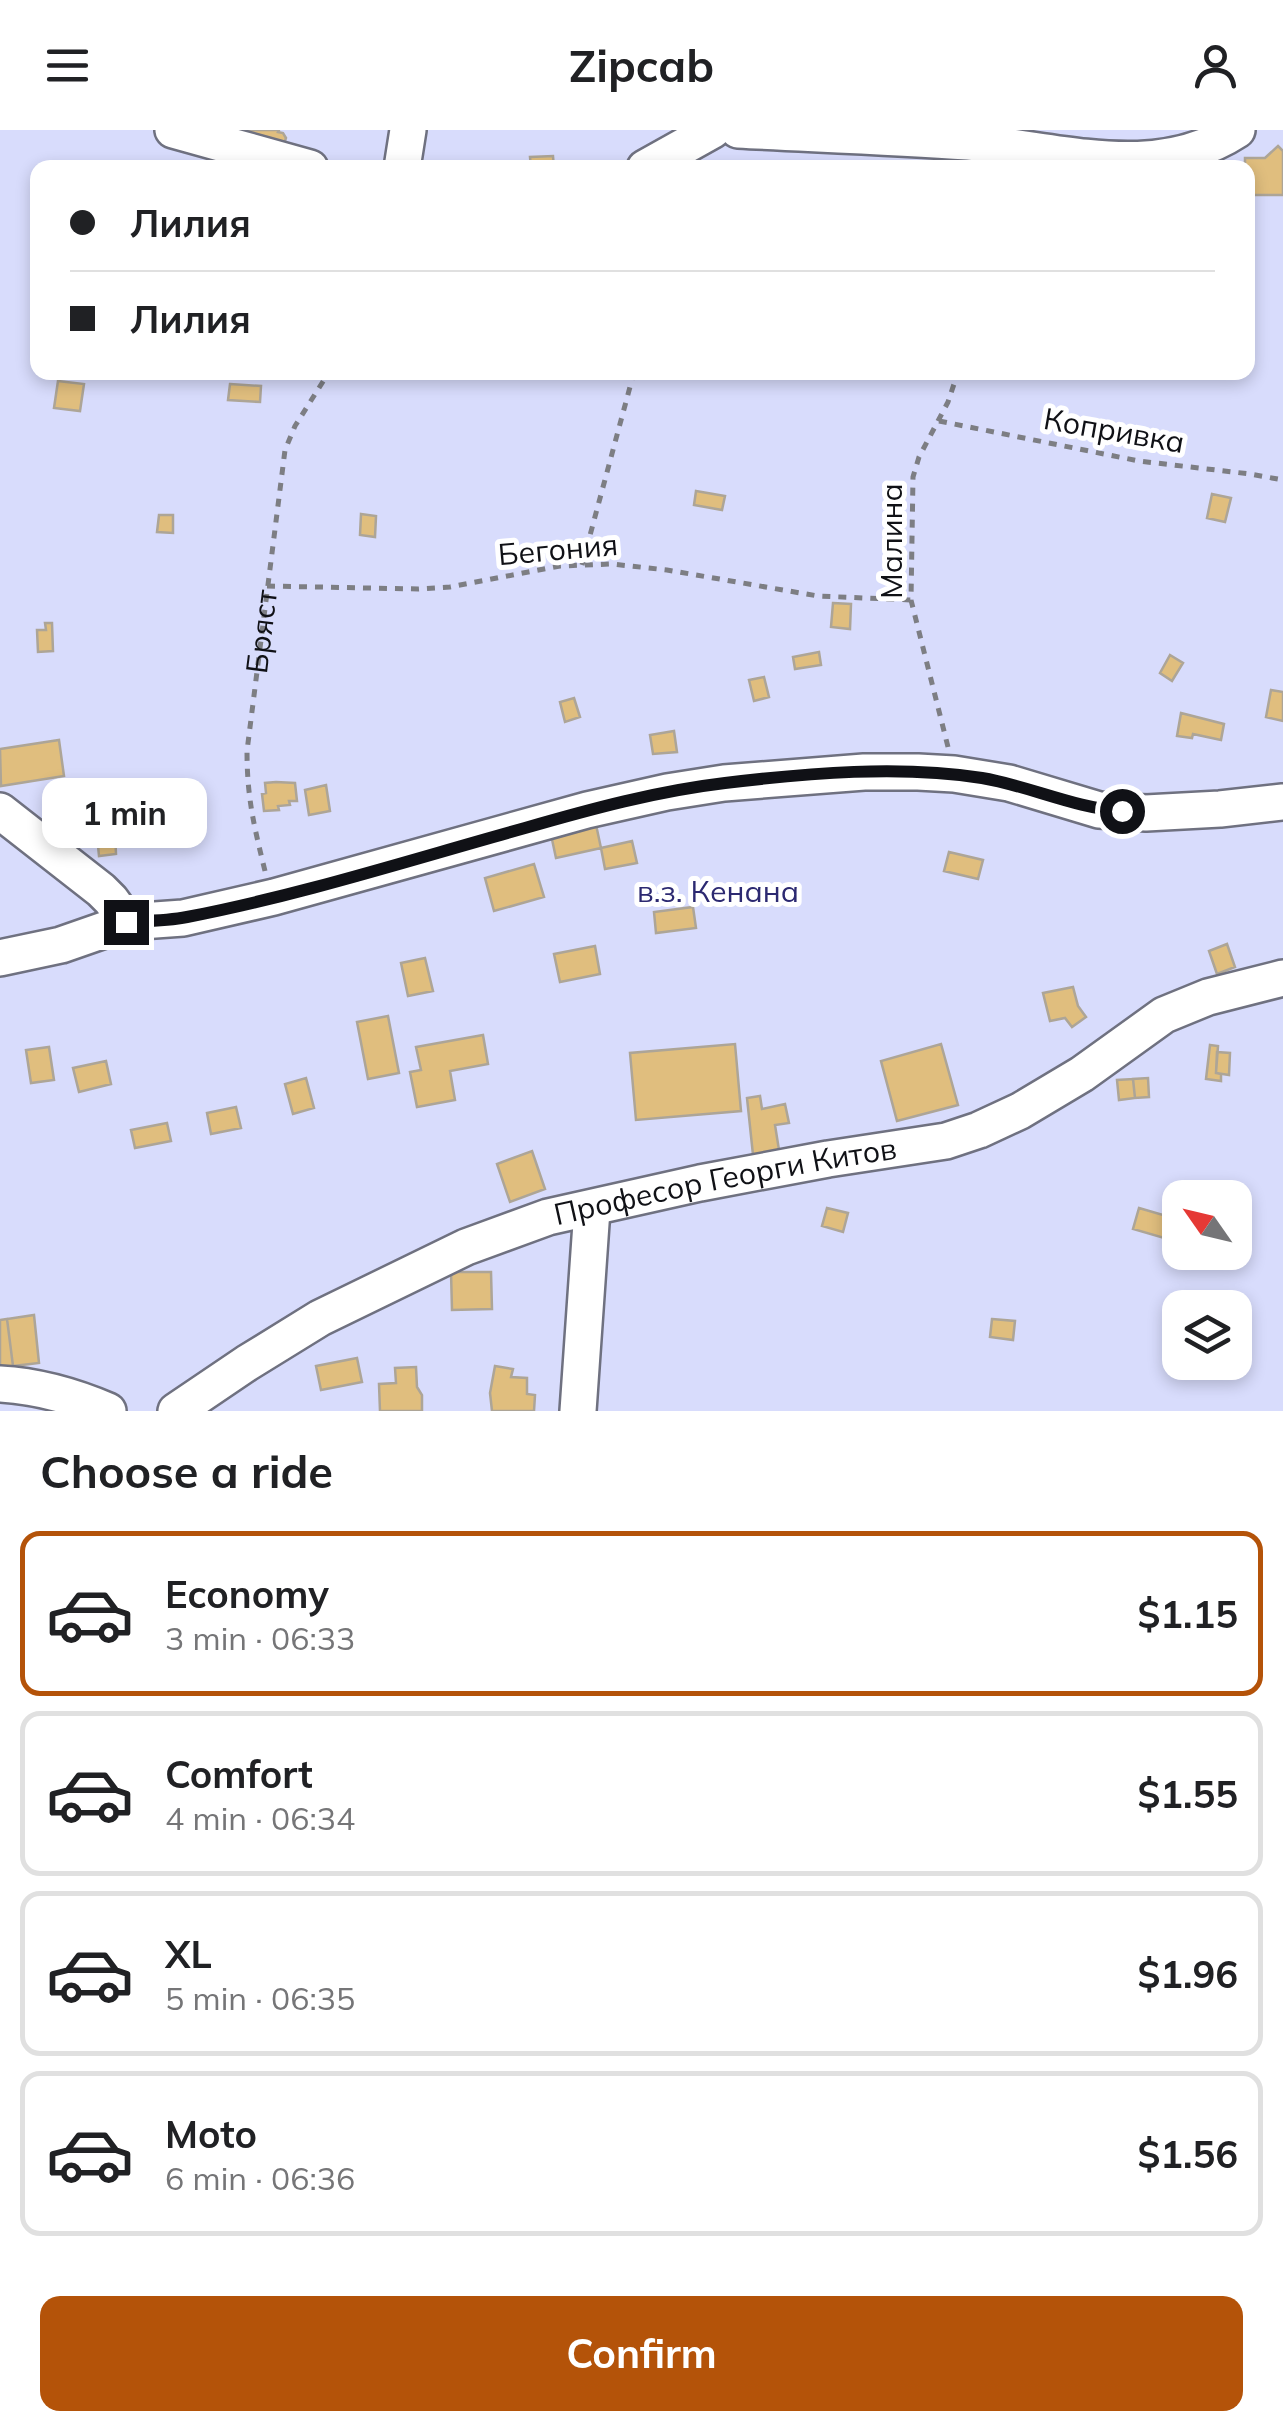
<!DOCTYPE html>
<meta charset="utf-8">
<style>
:root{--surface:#fff;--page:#f2f2f2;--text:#202124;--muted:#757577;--line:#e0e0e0;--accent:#b45309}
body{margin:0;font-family:Mulish,sans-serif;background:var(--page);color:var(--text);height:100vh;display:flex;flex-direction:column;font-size:38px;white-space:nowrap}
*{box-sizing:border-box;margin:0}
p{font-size:32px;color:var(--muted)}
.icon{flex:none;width:55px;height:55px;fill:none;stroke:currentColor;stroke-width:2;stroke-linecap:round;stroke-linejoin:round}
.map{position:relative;height:1281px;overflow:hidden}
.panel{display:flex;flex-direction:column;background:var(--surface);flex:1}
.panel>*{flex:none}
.top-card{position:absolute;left:30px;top:30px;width:1225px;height:220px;border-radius:20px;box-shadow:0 5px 15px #0003;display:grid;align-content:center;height:220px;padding:0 40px;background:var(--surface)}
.needle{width:65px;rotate:304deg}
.fabs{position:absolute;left:1162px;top:1050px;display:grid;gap:20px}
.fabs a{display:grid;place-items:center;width:90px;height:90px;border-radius:20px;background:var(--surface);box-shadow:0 5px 15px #0003;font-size:50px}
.end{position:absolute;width:45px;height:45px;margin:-22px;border:12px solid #101116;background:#fff;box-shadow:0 0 0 5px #fff}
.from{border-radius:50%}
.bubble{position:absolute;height:70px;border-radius:20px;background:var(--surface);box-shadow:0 5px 15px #0003;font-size:32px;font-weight:700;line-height:70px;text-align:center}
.top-card b{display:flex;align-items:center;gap:35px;height:95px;font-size:38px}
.top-card b+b{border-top:2px solid var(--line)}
.top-card i{width:25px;height:25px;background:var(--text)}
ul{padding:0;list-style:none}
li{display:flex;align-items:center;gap:30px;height:165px;margin:0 20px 15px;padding:0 20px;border:5px solid var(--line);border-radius:20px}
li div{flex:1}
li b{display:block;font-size:38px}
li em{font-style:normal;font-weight:700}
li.active{border-color:var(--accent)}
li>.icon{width:90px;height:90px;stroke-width:1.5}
h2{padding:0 40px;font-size:45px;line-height:120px}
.action{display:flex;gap:20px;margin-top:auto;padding:20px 40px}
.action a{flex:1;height:115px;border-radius:20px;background:var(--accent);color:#fff;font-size:40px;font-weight:700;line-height:115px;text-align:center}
header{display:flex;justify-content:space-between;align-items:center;height:130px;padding:0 40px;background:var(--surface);font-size:45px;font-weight:700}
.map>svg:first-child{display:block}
.green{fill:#d8dcfc;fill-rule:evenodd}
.building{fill:#e0be7e;stroke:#ada597;stroke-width:2.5}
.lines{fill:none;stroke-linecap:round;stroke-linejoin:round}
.minor-casing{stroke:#6f7180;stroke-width:40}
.path{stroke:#7d7e83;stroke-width:5;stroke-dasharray:8 8;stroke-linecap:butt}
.minor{stroke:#fff;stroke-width:35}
.route{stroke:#101116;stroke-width:12}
.labels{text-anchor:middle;stroke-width:10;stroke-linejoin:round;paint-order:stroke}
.street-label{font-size:30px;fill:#101116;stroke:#fff}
.park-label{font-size:30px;fill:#2c2971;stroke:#fff}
</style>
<header><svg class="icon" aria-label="menu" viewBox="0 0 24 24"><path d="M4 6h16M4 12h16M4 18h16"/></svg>Zipcab<svg class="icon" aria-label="person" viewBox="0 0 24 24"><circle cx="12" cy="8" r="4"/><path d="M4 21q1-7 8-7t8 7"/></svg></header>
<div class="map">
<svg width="1283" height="1281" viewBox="0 0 1283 1281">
<rect width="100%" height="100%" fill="#f5f6fc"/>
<path class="green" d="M 0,0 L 1283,0 L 1283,1281 L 0,1281 ZM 38,38 L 1248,38 L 1248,242 L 38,242 ZM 1180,1068 L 1235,1068 L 1235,1122 L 1180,1122 ZM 1180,1178 L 1235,1178 L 1235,1232 L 1180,1232 Z"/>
<path class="building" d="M 247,0 L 279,0 L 278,2 L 283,3 L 286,8 L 283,17 L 244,10 Z
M 1278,16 L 1283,21 L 1283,65 L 1248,65 L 1248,38 L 1245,38 L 1245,28 L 1265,28 Z
M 553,26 L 554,38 L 531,38 L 530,27 Z
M 58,251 L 84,254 L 80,281 L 54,278 Z
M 230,254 L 261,256 L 260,272 L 228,270 Z
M 696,361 L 725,366 L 722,380 L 694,375 Z
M 1212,364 L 1231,368 L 1225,392 L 1207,388 Z
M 361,384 L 376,386 L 375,407 L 360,405 Z
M 159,385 L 173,385 L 173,403 L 157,402 Z
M 833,473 L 851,474 L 850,499 L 831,497 Z
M 45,493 L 52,493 L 53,521 L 38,522 L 37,500 L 46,500 Z
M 819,522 L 821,535 L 795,539 L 793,527 Z
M 1170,525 L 1183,533 L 1172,551 L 1160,543 Z
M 764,547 L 769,567 L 754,571 L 749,550 Z
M 1271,560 L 1283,562 L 1283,591 L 1266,587 Z
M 574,568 L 580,587 L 565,592 L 560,572 Z
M 1181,583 L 1224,594 L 1221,610 L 1193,604 L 1192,608 L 1177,606 Z
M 674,601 L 677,622 L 653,624 L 650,605 Z
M 59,610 L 64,646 L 1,656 L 0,619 Z
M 276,652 L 295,653 L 297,671 L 289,671 L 290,675 L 278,676 L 279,680 L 264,681 L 262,664 L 266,663 L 265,653 Z
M 326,655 L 330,681 L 309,685 L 305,660 Z
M 73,672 L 76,696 L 51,699 L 48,674 Z
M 595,690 L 601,718 L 556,728 L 550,700 Z
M 115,703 L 116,724 L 99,726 L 97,705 Z
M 632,711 L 637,733 L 605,739 L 601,718 Z
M 949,722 L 983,730 L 978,749 L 944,741 Z
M 534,734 L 544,767 L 494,781 L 485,748 Z
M 693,777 L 696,798 L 656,803 L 654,782 Z
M 1227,814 L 1235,837 L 1217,844 L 1209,821 Z
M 595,816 L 600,844 L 560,852 L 554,824 Z
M 425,828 L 433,861 L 408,866 L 401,833 Z
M 1073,857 L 1078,876 L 1086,887 L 1072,897 L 1065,888 L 1050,891 L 1043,863 Z
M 388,886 L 399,943 L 368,949 L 357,892 Z
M 483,905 L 488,934 L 450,941 L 455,970 L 417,977 L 410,942 L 421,940 L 416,917 Z
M 735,914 L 741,981 L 636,990 L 630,923 Z
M 941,914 L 958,975 L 897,991 L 881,931 Z
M 1210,915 L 1218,916 L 1216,943 L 1221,944 L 1221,951 L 1206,949 Z
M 49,917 L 54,950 L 31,953 L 26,920 Z
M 1217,922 L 1230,923 L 1229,945 L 1216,943 Z
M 106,931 L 111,954 L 79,962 L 73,938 Z
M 306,948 L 314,978 L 293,984 L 285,954 Z
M 1148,948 L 1149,967 L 1135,968 L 1133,949 Z
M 1133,949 L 1135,968 L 1119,970 L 1117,950 Z
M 760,966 L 762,979 L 785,974 L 789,993 L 775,995 L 779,1020 L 753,1025 L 747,968 Z
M 236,977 L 241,998 L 211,1004 L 207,983 Z
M 167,993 L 171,1011 L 135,1018 L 131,1000 Z
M 532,1021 L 545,1059 L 510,1072 L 497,1034 Z
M 827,1078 L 848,1083 L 843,1102 L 822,1096 Z
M 1139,1078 L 1177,1089 L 1171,1110 L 1133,1099 Z
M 451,1142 L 491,1142 L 492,1179 L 452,1180 Z
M 34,1185 L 39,1233 L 13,1236 L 7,1189 Z
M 7,1189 L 13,1236 L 0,1238 L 0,1190 Z
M 992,1189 L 1015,1191 L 1013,1210 L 990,1207 Z
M 357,1228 L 362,1252 L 321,1260 L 316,1236 Z
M 495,1236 L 513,1239 L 511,1247 L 527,1248 L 527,1264 L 535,1265 L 534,1281 L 492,1281 L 490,1263 Z
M 416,1237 L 417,1257 L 422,1265 L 422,1281 L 380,1281 L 379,1254 L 396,1253 L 395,1238 Z"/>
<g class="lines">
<g class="minor-casing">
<g id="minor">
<path d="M 173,0 L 310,38"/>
<path d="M 738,0 C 815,4 892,7 968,12 C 1059,19 1154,54 1237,0"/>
<path d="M 402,38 L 408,0"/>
<path d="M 645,38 L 713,0"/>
<path d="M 0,681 L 101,760 L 111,770 L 127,792"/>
<path d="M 0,828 L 61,815 L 127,792 L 183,788 L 274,767 L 587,680 L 667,662 L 724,653 L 864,642 L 918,642 L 954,644 L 1009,653 L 1099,680 L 1146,683 L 1220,679 L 1283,672"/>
<path d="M 0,1254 C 38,1256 73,1266 108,1281"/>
<path id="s2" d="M 176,1281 L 247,1233 L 320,1188 L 466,1117 L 548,1087 L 700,1053 L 828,1029 L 946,1011 L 979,1000 L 1020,981 L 1082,944 L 1164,885 L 1208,867 L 1283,848"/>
<path d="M 578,1281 L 592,1079"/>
</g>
</g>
<g class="path">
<path d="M 939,291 L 1139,331 L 1250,344 L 1283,350"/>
<path d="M 582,435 L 634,242"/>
<path d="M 267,456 L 418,459 L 450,457 L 560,436 L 612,434 L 667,440 L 818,466 L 911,470"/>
<path d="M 948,617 L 911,470 L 913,347 L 919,327 L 948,272 L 958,242"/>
<path id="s1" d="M 265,741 C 254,696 247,668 247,621 L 285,320 L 295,296 L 329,242"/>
</g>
<use href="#minor" class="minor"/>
</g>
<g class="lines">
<path class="route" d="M 126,792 C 146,791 167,791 187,787 C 301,765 413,729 525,698 C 591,679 657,661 725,653 C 808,643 900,635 982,648 C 1030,656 1074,678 1122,681"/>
</g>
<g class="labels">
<g class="street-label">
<text transform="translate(1114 301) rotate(10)" y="10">Копривка</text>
<text transform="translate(892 411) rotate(-90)" y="10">Малина</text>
<text transform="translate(558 420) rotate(-5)" y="10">Бегония</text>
<text dy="10" stroke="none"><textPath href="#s1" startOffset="242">Бряст</textPath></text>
<text dy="10" stroke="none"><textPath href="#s2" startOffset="602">Професор Георги Китов</textPath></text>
</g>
<g class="park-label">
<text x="718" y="772">в.з. Кенана</text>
</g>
</g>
</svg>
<div class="fabs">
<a><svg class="needle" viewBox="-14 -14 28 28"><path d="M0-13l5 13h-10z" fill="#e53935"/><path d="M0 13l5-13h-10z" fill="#757577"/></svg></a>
<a><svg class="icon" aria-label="layers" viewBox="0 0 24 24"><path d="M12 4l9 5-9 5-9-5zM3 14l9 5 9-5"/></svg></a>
</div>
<i class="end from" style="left:1122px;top:681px"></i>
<i class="end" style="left:126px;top:792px"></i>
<div class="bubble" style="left:42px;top:648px;width:165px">1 min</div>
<div class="top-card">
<b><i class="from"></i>Лилия</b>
<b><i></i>Лилия</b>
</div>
</div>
<section class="panel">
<h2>Choose a ride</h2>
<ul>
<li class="active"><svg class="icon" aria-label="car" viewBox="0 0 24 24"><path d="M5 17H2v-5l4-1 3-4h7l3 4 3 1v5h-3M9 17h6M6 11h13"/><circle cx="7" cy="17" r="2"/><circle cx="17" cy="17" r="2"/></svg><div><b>Economy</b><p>3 min · 06:33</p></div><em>$1.15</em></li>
<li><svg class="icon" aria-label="car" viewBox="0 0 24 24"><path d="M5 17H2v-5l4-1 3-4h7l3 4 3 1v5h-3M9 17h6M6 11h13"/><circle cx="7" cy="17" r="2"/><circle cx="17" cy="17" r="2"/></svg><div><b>Comfort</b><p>4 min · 06:34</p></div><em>$1.55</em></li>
<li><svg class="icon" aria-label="car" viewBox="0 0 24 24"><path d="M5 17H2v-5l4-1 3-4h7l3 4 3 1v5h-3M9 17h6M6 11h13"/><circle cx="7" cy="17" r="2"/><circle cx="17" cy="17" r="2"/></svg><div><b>XL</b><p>5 min · 06:35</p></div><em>$1.96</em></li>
<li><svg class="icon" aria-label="car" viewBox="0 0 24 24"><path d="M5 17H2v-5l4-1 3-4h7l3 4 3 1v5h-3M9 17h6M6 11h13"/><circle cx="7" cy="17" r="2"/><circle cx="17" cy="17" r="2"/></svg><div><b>Moto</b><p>6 min · 06:36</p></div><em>$1.56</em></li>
</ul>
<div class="action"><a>Confirm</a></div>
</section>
